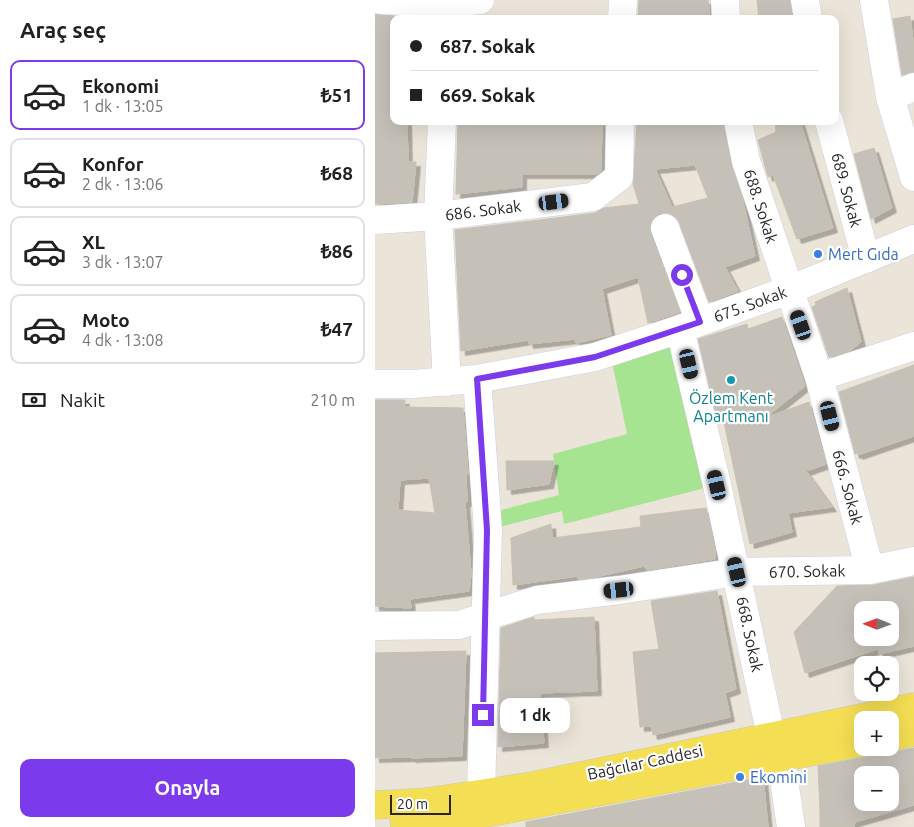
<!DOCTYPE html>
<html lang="tr">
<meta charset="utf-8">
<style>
:root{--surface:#fff;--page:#f2f2f2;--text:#202124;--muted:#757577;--line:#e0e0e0;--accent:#7c3aed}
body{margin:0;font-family:Ubuntu,sans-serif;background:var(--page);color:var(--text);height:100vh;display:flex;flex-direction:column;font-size:19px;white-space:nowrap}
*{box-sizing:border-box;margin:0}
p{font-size:16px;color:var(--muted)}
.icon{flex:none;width:28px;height:28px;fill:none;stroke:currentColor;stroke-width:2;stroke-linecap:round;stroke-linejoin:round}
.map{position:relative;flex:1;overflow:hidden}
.panel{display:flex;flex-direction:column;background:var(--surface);width:375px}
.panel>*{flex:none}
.guide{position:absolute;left:15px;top:15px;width:449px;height:110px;border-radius:10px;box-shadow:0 5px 20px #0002;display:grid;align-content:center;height:110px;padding:0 20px;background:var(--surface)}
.needle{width:32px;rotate:271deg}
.tools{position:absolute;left:479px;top:601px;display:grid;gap:10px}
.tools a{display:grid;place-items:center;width:45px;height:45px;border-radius:10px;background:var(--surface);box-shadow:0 5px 20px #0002;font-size:25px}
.scale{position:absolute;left:15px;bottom:12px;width:61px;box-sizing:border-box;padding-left:5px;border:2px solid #272727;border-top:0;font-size:14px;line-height:18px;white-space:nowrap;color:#272727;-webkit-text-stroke:4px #fff;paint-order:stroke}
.end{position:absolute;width:22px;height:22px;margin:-11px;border:6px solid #7c3aed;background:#fff;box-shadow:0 0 0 2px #fff}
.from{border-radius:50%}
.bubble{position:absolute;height:35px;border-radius:10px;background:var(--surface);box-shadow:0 5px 20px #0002;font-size:16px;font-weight:600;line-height:35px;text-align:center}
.car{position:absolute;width:15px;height:30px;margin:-15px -8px;border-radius:6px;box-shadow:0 0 4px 1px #0007;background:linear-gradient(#222 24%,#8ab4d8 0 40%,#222 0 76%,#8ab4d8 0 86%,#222 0)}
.guide b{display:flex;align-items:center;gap:18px;height:48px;font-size:19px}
.guide b+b{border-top:1px solid var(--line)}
.guide i{width:12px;height:12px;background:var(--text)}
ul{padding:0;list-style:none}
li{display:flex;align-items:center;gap:15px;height:70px;margin:0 10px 8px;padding:0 10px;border:2px solid var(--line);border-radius:10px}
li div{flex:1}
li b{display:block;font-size:19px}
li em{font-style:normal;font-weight:600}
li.selected{border-color:var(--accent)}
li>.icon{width:45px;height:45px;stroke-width:1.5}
h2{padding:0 20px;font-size:22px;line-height:60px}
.pay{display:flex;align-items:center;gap:12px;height:55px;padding:0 20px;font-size:19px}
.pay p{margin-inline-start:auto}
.primary-button{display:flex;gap:10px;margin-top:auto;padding:10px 20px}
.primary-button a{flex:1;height:58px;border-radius:10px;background:var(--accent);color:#fff;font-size:20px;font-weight:600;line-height:58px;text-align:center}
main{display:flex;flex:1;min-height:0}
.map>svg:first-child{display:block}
.green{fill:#a6e492}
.building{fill:#c6c1b8;stroke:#c6c1b2;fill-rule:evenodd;filter:url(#shadow)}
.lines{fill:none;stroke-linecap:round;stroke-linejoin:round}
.minor-casing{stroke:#cdcfe1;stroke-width:29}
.major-casing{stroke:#c7c7c7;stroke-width:29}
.minor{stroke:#fff;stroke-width:28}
.major{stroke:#f4de54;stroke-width:28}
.route{stroke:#7c3aed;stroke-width:6}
.shop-dot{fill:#3f7fe0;stroke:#fff;stroke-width:2}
.culture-dot{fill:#0f9aa8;stroke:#fff;stroke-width:2}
.labels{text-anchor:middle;stroke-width:4.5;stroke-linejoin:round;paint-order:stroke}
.street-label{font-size:16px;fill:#272727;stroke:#fff}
.shop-label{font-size:16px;fill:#366cbe;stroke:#fff;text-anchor:start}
.culture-label{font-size:16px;fill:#0d838f;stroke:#fff}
</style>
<main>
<section class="panel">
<h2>Araç seç</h2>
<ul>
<li class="selected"><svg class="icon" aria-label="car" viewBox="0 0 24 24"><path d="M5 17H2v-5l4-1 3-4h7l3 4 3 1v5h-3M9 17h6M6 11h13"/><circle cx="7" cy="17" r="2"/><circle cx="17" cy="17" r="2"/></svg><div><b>Ekonomi</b><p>1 dk · 13:05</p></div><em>₺51</em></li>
<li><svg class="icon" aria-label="car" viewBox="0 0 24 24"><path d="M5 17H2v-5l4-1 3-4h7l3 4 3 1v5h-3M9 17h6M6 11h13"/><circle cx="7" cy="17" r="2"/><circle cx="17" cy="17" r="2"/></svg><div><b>Konfor</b><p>2 dk · 13:06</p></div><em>₺68</em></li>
<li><svg class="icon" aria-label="car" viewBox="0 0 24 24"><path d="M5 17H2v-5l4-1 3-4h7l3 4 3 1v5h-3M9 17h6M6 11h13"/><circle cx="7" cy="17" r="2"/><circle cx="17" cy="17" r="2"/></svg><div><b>XL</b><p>3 dk · 13:07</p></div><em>₺86</em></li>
<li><svg class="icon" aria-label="car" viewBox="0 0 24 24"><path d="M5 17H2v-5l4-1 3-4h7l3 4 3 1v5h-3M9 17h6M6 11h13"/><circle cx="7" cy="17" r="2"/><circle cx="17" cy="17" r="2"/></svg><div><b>Moto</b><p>4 dk · 13:08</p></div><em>₺47</em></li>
</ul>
<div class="pay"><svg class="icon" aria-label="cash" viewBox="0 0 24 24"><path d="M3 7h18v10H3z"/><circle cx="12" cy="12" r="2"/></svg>Nakit<p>210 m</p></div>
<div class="primary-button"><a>Onayla</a></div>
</section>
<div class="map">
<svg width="539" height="827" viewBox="0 0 539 827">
<defs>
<filter id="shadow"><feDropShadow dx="4.5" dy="4.5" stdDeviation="0" flood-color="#0004"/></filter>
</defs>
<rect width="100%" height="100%" fill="#ebe4d8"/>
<path class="green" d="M 305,329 L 342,485 L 189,524 L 187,511 L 113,530 L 111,514 L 184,495 L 178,454 L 252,434 L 235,352 Z"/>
<path class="building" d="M 264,0 L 333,0 L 335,19 L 263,19 Z
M 382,0 L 415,0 L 417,19 L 384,19 Z
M 0,14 L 19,16 L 19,121 L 32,121 L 33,162 L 41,162 L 37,202 L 0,204 Z
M 535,16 L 539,50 L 539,72 L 527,75 L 518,19 Z
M 83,121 L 227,121 L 226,171 L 222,174 L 147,174 L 147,187 L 81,194 Z
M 262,121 L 348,121 L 356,164 L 367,197 L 380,256 L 350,267 L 363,291 L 334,302 L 304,222 L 300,216 L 293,213 L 285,213 L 278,218 L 275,226 L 275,233 L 305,312 L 273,323 L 263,277 L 227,289 L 236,335 L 201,343 L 200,339 L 154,344 L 153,340 L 86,351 L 80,230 L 181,218 L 220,213 L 229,208 L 264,204 L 258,184 ZM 320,165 L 333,198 L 297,207 L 280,169 Z
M 400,121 L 425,121 L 458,228 L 422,239 L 398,175 L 393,177 L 383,140 L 401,132 Z
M 499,148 L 517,208 L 496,219 L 479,154 Z
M 472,288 L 486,342 L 475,351 L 454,357 L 437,307 L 441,305 L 440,302 Z
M 407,317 L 430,386 L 390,418 L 434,402 L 451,464 L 431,471 L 457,507 L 413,513 L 417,532 L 375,544 L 347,413 L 341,414 L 323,339 L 372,324 L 373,329 Z
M 539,365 L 539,436 L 483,455 L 483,453 L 480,454 L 464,392 Z
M 0,400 L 30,400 L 29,407 L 88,408 L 93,474 L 91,474 L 92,502 L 90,502 L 96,574 L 94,591 L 35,599 L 36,608 L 0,606 ZM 54,478 L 60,513 L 23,510 L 25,480 Z
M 131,461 L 179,461 L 174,484 L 132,490 Z
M 331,508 L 340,550 L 340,559 L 272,570 L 269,566 L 216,578 L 203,579 L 203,576 L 138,585 L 136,538 L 176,524 L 177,538 L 266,527 L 265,516 Z
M 539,577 L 539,646 L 504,654 L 503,649 L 430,673 L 419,632 L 462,586 L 498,585 ZM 488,610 L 515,610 L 515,638 L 488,638 Z
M 342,591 L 361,689 L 350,693 L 355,717 L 278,735 L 276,726 L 265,727 L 258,652 L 284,649 L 276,601 Z
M 159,617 L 159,620 L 219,617 L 222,691 L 165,693 L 169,743 L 123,747 L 126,628 Z
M 91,651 L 87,756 L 36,758 L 36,757 L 0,758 L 0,653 Z
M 539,748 L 539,805 L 480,822 L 479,827 L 445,827 L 445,812 L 443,766 L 491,757 L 498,754 L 501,750 L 506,749 L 511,752 L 518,752 ZM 488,775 L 515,775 L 515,802 L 488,802 Z
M 388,777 L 393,827 L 151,827 L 151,822 Z"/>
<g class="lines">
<g class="minor-casing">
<path id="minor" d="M 5,0 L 72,3 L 105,0
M 350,0 L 351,19
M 430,0 L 433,19
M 499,0 L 515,97 L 539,177
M 247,19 L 248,0
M 515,97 L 539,87
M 67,121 L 63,216 L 72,382
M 363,121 L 371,161 L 444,377 L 495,570
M 454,121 L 491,259
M 0,220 L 63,216 L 218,197 L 244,177 L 245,121
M 290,228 L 325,322
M 305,329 L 342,485 L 396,736 L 406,759 L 416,827
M 444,377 L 539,346
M 102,379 L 113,530 L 106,795
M 0,384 L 37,384 L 102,379 L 220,357 L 305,329 L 414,290 L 539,239
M 0,626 L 84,625 L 162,600 L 244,590 L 362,572 L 495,570 L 539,561"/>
</g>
<g class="major-casing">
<path id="major" d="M 515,737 L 539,732
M 0,805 L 52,802 L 157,786 L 539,707
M 29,822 L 72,819 L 123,811 L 488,742"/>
</g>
<use href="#minor" class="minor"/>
<use href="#major" class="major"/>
</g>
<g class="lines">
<path class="route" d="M 108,715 L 112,530 L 102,379 L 220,357 L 325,322 L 307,275"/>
</g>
<g class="shop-dot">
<circle cx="443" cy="254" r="5"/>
<circle cx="365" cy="777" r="5"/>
</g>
<circle class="culture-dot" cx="356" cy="380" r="5"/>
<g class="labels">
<g class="street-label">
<text transform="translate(472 190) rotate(75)" y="6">689. Sokak</text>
<text transform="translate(386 206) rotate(72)" y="6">688. Sokak</text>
<text transform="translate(108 210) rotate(-7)" y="6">686. Sokak</text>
<text transform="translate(375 304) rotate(-20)" y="6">675. Sokak</text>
<text transform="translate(473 487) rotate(75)" y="6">666. Sokak</text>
<text transform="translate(432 571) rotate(-1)" y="6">670. Sokak</text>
<text transform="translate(375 634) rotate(78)" y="6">668. Sokak</text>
<text transform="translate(270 762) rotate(-12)" y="6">Bağcılar Caddesi</text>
</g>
<g class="shop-label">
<text x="453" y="260">Mert Gıda</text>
<text x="375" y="783">Ekomini</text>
</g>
<g class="culture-label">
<text x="356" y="404">Özlem Kent<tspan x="356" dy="18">Apartmanı</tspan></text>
</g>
</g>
</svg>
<div class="tools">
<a><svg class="needle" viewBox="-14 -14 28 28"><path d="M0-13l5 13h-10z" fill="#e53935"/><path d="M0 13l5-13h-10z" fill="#757577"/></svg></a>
<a><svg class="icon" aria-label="locate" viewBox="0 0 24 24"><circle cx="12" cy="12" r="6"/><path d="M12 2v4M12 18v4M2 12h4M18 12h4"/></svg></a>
<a>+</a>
<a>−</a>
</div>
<div class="scale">20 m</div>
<i class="end from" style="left:307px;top:275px"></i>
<i class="end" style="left:108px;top:715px"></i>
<div class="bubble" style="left:125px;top:698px;width:70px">1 dk</div>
<i class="car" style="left:179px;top:202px;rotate:83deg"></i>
<i class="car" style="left:426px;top:325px;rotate:341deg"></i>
<i class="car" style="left:314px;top:364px;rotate:167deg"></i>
<i class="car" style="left:455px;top:416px;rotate:166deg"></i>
<i class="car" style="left:342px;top:485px;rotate:347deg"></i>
<i class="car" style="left:362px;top:572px;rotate:347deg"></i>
<i class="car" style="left:244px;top:590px;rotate:264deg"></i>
<div class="guide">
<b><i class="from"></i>687. Sokak</b>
<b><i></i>669. Sokak</b>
</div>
</div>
</main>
